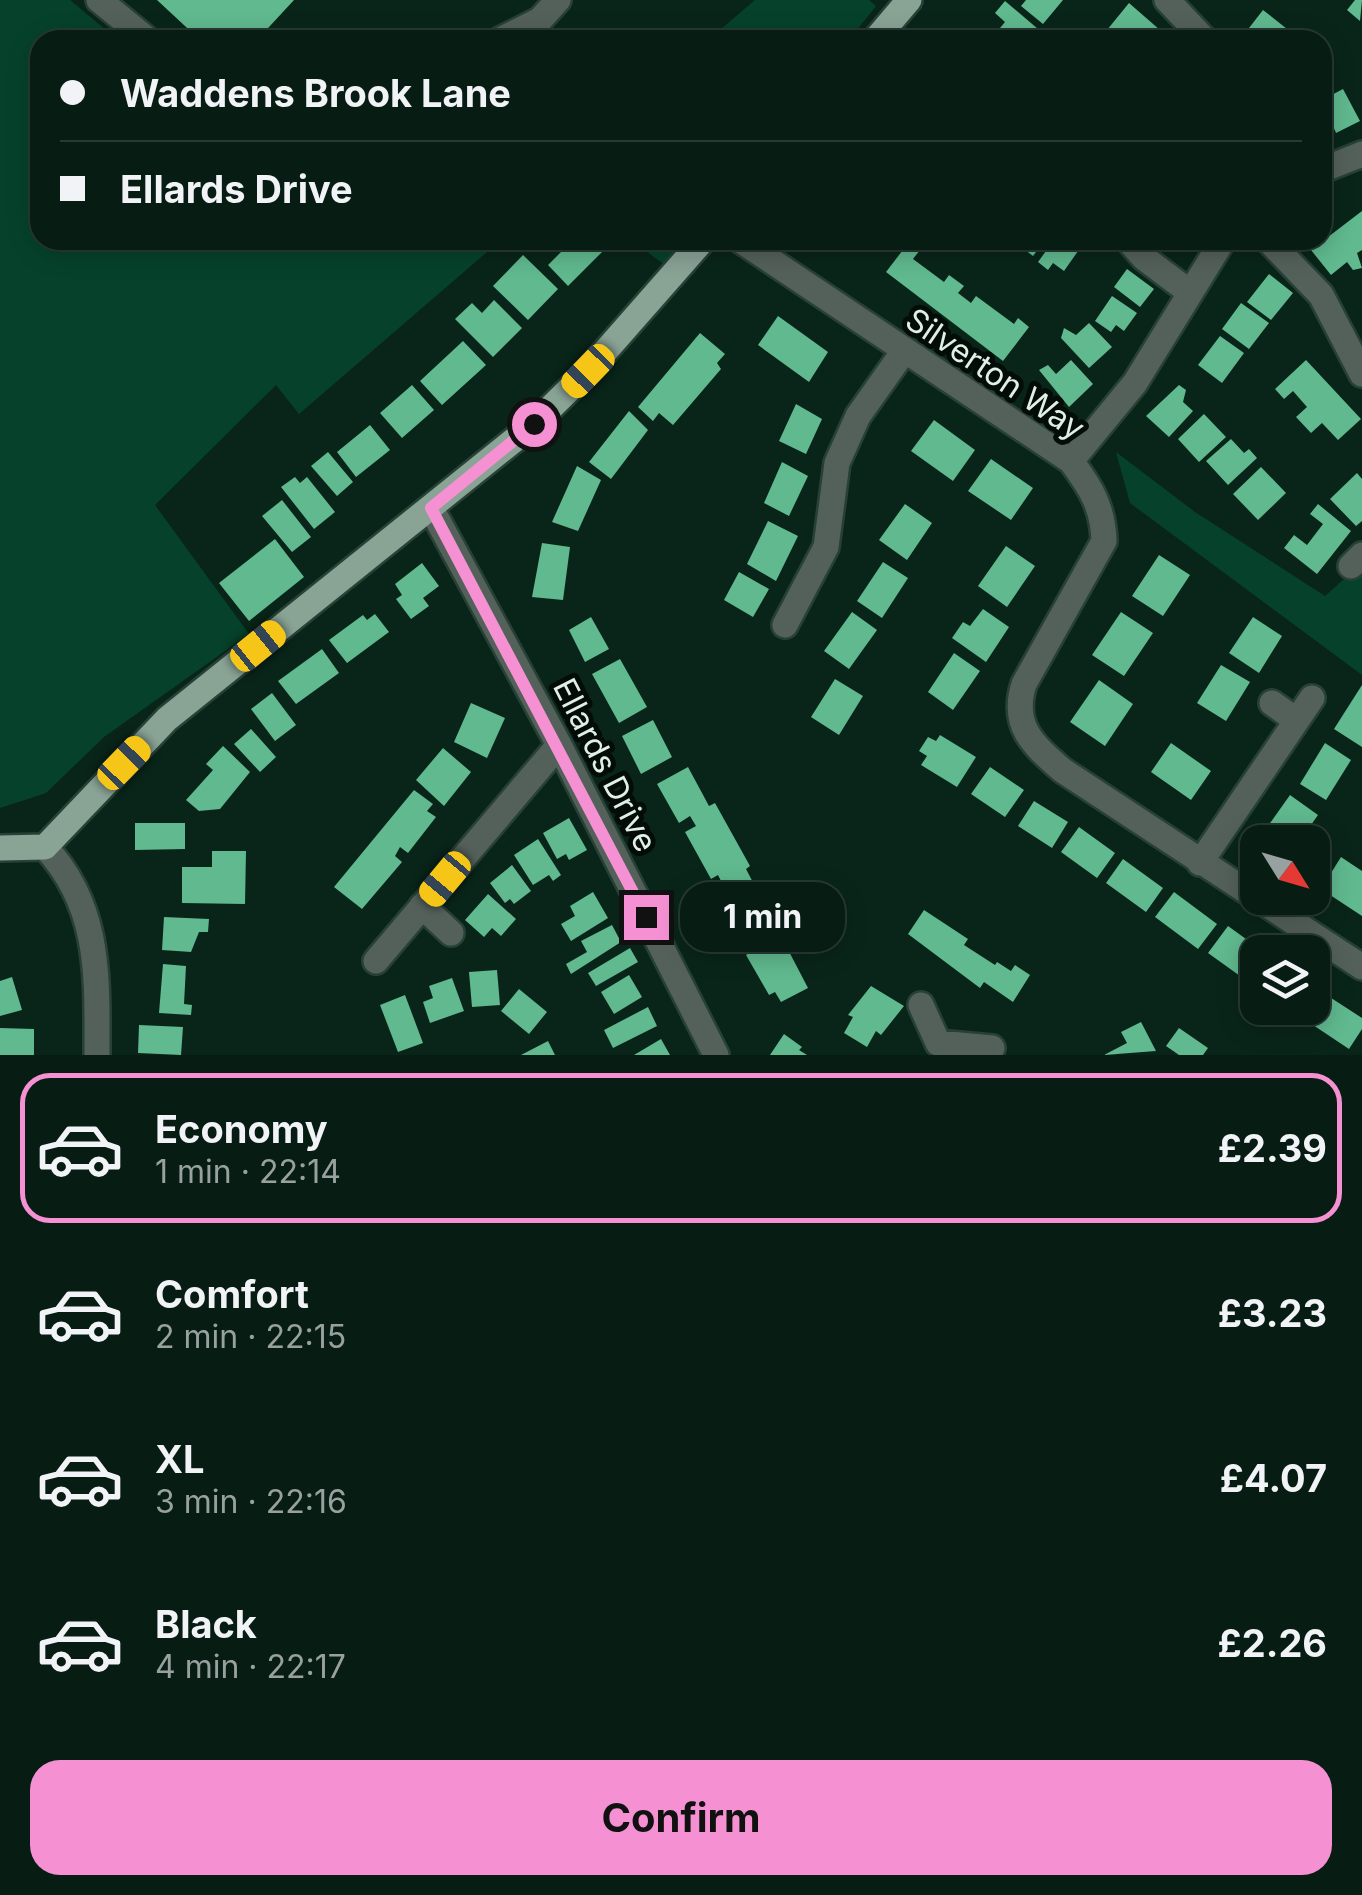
<!DOCTYPE html>
<meta charset="utf-8">
<style>
:root{--surface:#071c13;--page:#10251c;--text:#f1f3f6;--muted:#98a1a0;--line:#283a33;--accent:#f591d2}
body{margin:0;font-family:Inter,sans-serif;background:var(--page);color:var(--text);height:100vh;display:flex;flex-direction:column;font-size:38px;white-space:nowrap}
*{box-sizing:border-box;margin:0}
p{font-size:32px;color:var(--muted)}
.icon{flex:none;width:55px;height:55px;fill:none;stroke:currentColor;stroke-width:2;stroke-linecap:round;stroke-linejoin:round}
.map{position:relative;height:1055px;overflow:hidden}
.sheet{display:flex;flex-direction:column;background:var(--surface);flex:1}
.sheet>*{flex:none}
.banner{position:absolute;left:30px;top:30px;width:1302px;height:220px;border-radius:30px;box-shadow:0 5px 25px #0003,0 0 0 2px var(--line);display:grid;align-content:center;height:220px;padding:0 30px;background:var(--surface)}
.needle{width:65px;rotate:127deg}
.fabs{position:absolute;left:1240px;top:825px;display:grid;gap:20px}
.fabs a{display:grid;place-items:center;width:90px;height:90px;border-radius:20px;background:var(--surface);box-shadow:0 5px 25px #0003,0 0 0 2px var(--line);font-size:50px}
.end{position:absolute;width:45px;height:45px;margin:-22px;border:12px solid #f591d2;background:#111;box-shadow:0 0 0 5px #111}
.from{border-radius:50%}
.bubble{position:absolute;height:70px;border-radius:30px;background:var(--surface);box-shadow:0 5px 25px #0003,0 0 0 2px var(--line);font-size:32px;font-weight:700;line-height:70px;text-align:center}
.car{position:absolute;width:30px;height:60px;margin:-30px -15px;border-radius:12px;box-shadow:0 0 8px 2px #0007;background:linear-gradient(#f5c518 24%,#345 0 40%,#f5c518 0 76%,#345 0 86%,#f5c518 0)}
.banner b{display:flex;align-items:center;gap:35px;height:95px;font-size:38px}
.banner b+b{border-top:2px solid var(--line)}
.banner i{width:25px;height:25px;background:var(--text)}
ul{padding:18px 0 0;list-style:none}
li{display:flex;align-items:center;gap:30px;height:150px;margin:0 20px 15px;padding:0 10px;border:5px solid transparent;border-radius:30px}
li div{flex:1}
li b{display:block;font-size:38px}
li em{font-style:normal;font-weight:700}
li.active{border-color:var(--accent)}
li>.icon{width:90px;height:90px;stroke-width:1.5}
.primary-button{display:flex;gap:20px;margin-top:auto;padding:20px 30px}
.primary-button a{flex:1;height:115px;border-radius:30px;background:var(--accent);color:#111;font-size:40px;font-weight:700;line-height:115px;text-align:center}
.map>svg:first-child{display:block}
.green{fill:#06422b}
.building{fill:#60b98f}
.lines{fill:none;stroke-linecap:round;stroke-linejoin:round}
.minor-casing{stroke:#274136;stroke-width:30}
.major-casing{stroke:#274136;stroke-width:30}
.minor{stroke:#54615a;stroke-width:25}
.major{stroke:#89a395;stroke-width:25}
.route{stroke:#f591d2;stroke-width:12}
.labels{text-anchor:middle;stroke-width:10;stroke-linejoin:round;paint-order:stroke}
.street-label{font-size:32px;fill:#e0f0e7;stroke:#030c07}
</style>
<div class="map">
<svg width="1362" height="1055" viewBox="0 0 1362 1055">
<rect width="100%" height="100%" fill="#092519"/>
<path class="green" d="M 0,0 L 70,0 L 118,40 L 40,40 L 40,240 L 501,240 L 299,414 L 276,385 L 155,505 L 249,634 L 104,737 L 46,793 L 0,808 Z
M 755,0 L 869,0 L 876,6 L 849,40 L 708,40 Z
M 631,240 L 685,240 L 665,265 Z
M 1116,452 L 1195,512 L 1325,596 L 1362,563 L 1362,675 L 1130,503 Z"/>
<path class="building" d="M 157,0 L 294,0 L 257,40 L 200,40 Z
M 1026,0 L 1063,0 L 1043,24 L 1021,6 Z
M 1355,0 L 1362,0 L 1360,21 L 1347,10 Z
M 1005,1 L 1038,29 L 1029,40 L 990,40 L 1005,22 L 995,13 Z
M 1129,3 L 1168,37 L 1166,40 L 1119,40 L 1107,30 Z
M 1263,10 L 1301,40 L 1265,40 L 1249,28 Z
M 1343,89 L 1360,121 L 1336,133 L 1322,100 Z
M 1362,211 L 1362,250 L 1357,253 L 1362,268 L 1353,270 L 1347,262 L 1331,275 L 1311,250 Z
M 573,240 L 611,243 L 568,286 L 548,265 Z
M 852,240 L 883,240 L 883,245 L 853,248 Z
M 1012,240 L 1045,240 L 1033,256 Z
M 1054,240 L 1083,244 L 1064,271 L 1053,263 L 1048,270 L 1038,262 Z
M 909,242 L 920,250 L 913,259 L 944,282 L 949,275 L 964,286 L 958,293 L 971,303 L 976,296 L 1014,324 L 1018,318 L 1029,327 L 1003,361 L 886,272 Z
M 523,255 L 558,289 L 528,320 L 493,286 Z
M 1127,269 L 1154,289 L 1140,307 L 1114,287 Z
M 1269,274 L 1293,293 L 1271,320 L 1247,302 Z
M 1112,296 L 1137,313 L 1124,331 L 1116,325 L 1111,332 L 1095,321 Z
M 494,300 L 522,328 L 493,357 L 455,319 L 472,303 L 482,313 Z
M 1241,303 L 1269,323 L 1249,349 L 1222,329 Z
M 778,316 L 828,352 L 809,382 L 758,345 Z
M 1089,323 L 1112,347 L 1089,368 L 1061,338 L 1064,328 L 1076,335 Z
M 700,333 L 725,354 L 717,363 L 721,369 L 673,425 L 659,413 L 653,421 L 638,407 Z
M 1220,336 L 1244,353 L 1222,383 L 1198,365 Z
M 463,341 L 486,365 L 442,405 L 420,381 Z
M 1071,360 L 1093,384 L 1069,407 L 1039,370 L 1048,365 L 1056,374 Z
M 1306,360 L 1361,419 L 1338,440 L 1322,423 L 1311,433 L 1296,417 L 1307,407 L 1293,391 L 1284,399 L 1275,389 Z
M 412,385 L 434,410 L 402,438 L 380,413 Z
M 1179,385 L 1186,390 L 1183,402 L 1193,411 L 1169,437 L 1146,416 Z
M 796,404 L 822,419 L 806,454 L 779,441 Z
M 629,411 L 648,430 L 611,479 L 589,462 Z
M 1204,414 L 1226,437 L 1199,462 L 1178,439 Z
M 934,420 L 975,450 L 953,481 L 911,451 Z
M 370,425 L 390,450 L 356,477 L 337,452 Z
M 1231,439 L 1244,453 L 1249,449 L 1257,458 L 1228,485 L 1206,461 Z
M 328,452 L 353,482 L 337,496 L 311,466 Z
M 991,459 L 1033,488 L 1011,520 L 968,491 Z
M 782,462 L 808,476 L 789,516 L 764,503 Z
M 577,466 L 601,480 L 578,531 L 552,522 Z
M 1261,467 L 1286,493 L 1258,520 L 1233,494 Z
M 1357,473 L 1362,479 L 1362,521 L 1356,526 L 1330,499 Z
M 295,477 L 300,483 L 307,477 L 335,512 L 314,529 L 281,487 Z
M 282,500 L 311,537 L 292,552 L 262,516 Z
M 905,504 L 932,523 L 907,560 L 879,540 Z
M 1318,504 L 1351,531 L 1317,574 L 1284,548 L 1294,535 L 1307,545 L 1323,524 L 1310,514 Z
M 768,521 L 798,536 L 776,581 L 747,564 Z
M 275,539 L 304,577 L 249,621 L 219,583 Z
M 542,543 L 570,547 L 563,600 L 532,597 Z
M 1006,546 L 1035,566 L 1007,607 L 978,586 Z
M 1159,555 L 1190,575 L 1163,616 L 1132,596 Z
M 883,562 L 908,578 L 882,618 L 857,601 Z
M 422,563 L 439,586 L 423,598 L 429,606 L 411,619 L 396,599 L 402,595 L 395,584 Z
M 739,572 L 769,589 L 753,617 L 724,600 Z
M 983,609 L 1009,627 L 986,662 L 952,638 L 963,622 L 970,626 Z
M 852,612 L 877,630 L 849,669 L 824,651 Z
M 1121,612 L 1153,633 L 1124,676 L 1092,655 Z
M 375,614 L 389,632 L 347,663 L 329,640 L 363,615 L 367,620 Z
M 591,617 L 609,649 L 585,662 L 569,630 Z
M 1253,617 L 1282,636 L 1259,673 L 1229,653 Z
M 322,649 L 339,673 L 296,704 L 278,681 Z
M 954,653 L 980,671 L 953,710 L 928,692 Z
M 620,659 L 647,707 L 619,723 L 592,674 Z
M 1221,665 L 1250,682 L 1226,721 L 1197,703 Z
M 835,679 L 863,696 L 839,735 L 811,717 Z
M 1099,680 L 1133,704 L 1105,746 L 1070,722 Z
M 1362,685 L 1362,747 L 1334,729 Z
M 272,693 L 296,725 L 275,741 L 251,709 Z
M 471,703 L 505,718 L 487,758 L 454,742 Z
M 653,720 L 672,757 L 641,774 L 622,736 Z
M 251,729 L 276,757 L 260,772 L 234,744 Z
M 940,735 L 976,757 L 957,787 L 921,765 L 927,756 L 919,751 L 928,737 L 936,741 Z
M 1171,743 L 1211,771 L 1191,800 L 1151,772 Z
M 1325,743 L 1351,760 L 1326,800 L 1300,784 Z
M 223,746 L 250,772 L 220,809 L 199,811 L 186,800 L 213,770 L 206,764 Z
M 443,748 L 471,772 L 444,806 L 416,780 Z
M 688,767 L 709,806 L 715,803 L 750,866 L 746,869 L 808,988 L 781,1002 L 775,992 L 769,995 L 746,955 L 756,949 L 747,933 L 738,937 L 716,899 L 727,893 L 718,875 L 711,879 L 685,832 L 696,826 L 690,816 L 679,823 L 657,784 Z
M 990,767 L 1024,790 L 1005,817 L 971,794 Z
M 414,790 L 433,804 L 427,811 L 436,817 L 408,853 L 400,847 L 395,856 L 402,862 L 362,909 L 334,887 Z
M 1290,795 L 1318,815 L 1299,842 L 1276,842 L 1263,833 Z
M 1034,801 L 1068,822 L 1052,848 L 1018,826 Z
M 569,818 L 587,850 L 569,860 L 566,854 L 557,859 L 543,833 Z
M 135,823 L 185,823 L 185,849 L 135,850 Z
M 1079,827 L 1115,853 L 1097,878 L 1061,852 Z
M 538,839 L 561,875 L 553,881 L 549,875 L 533,885 L 514,855 Z
M 212,851 L 246,851 L 245,904 L 182,903 L 182,867 L 212,867 Z
M 1341,857 L 1362,871 L 1362,916 L 1321,889 Z
M 1123,859 L 1163,888 L 1146,912 L 1106,883 Z
M 512,865 L 531,891 L 514,904 L 510,899 L 505,903 L 490,883 Z
M 593,892 L 608,918 L 571,941 L 561,924 L 575,916 L 570,906 Z
M 1174,892 L 1217,924 L 1198,949 L 1155,917 Z
M 488,894 L 516,919 L 501,936 L 492,928 L 484,937 L 465,920 Z
M 924,910 L 968,939 L 964,945 L 995,965 L 997,962 L 1011,971 L 1015,965 L 1030,975 L 1013,1002 L 984,982 L 980,988 L 908,934 Z
M 164,917 L 209,919 L 208,932 L 199,932 L 191,952 L 162,950 Z
M 612,925 L 621,942 L 571,974 L 566,964 L 587,952 L 581,941 Z
M 1228,926 L 1264,952 L 1258,952 L 1258,966 L 1247,981 L 1208,953 Z
M 630,948 L 638,962 L 596,986 L 588,973 Z
M 163,964 L 186,966 L 184,1004 L 192,1005 L 191,1015 L 159,1013 Z
M 497,970 L 500,1005 L 472,1007 L 469,972 Z
M 629,975 L 642,997 L 614,1014 L 601,992 Z
M 12,977 L 22,1010 L 0,1016 L 0,981 Z
M 452,978 L 464,1011 L 430,1023 L 423,1002 L 433,998 L 429,986 Z
M 871,986 L 904,1006 L 881,1035 L 876,1031 L 867,1047 L 844,1033 L 853,1017 L 848,1015 Z
M 519,989 L 547,1012 L 529,1034 L 501,1011 Z
M 1325,994 L 1362,1018 L 1362,1029 L 1349,1049 L 1307,1021 Z
M 405,995 L 423,1043 L 398,1052 L 380,1005 Z
M 648,1007 L 657,1026 L 613,1048 L 604,1030 Z
M 1141,1022 L 1156,1051 L 1104,1055 L 1127,1043 L 1121,1032 Z
M 139,1025 L 183,1027 L 181,1055 L 138,1053 Z
M 0,1028 L 34,1029 L 34,1055 L 0,1055 Z
M 1179,1028 L 1208,1048 L 1203,1055 L 1179,1055 L 1166,1046 Z
M 784,1034 L 802,1047 L 799,1050 L 807,1055 L 770,1055 Z
M 661,1039 L 670,1055 L 634,1055 Z
M 548,1041 L 555,1055 L 521,1055 Z"/>
<g class="lines">
<g class="minor-casing">
<path id="minor" d="M 99,0 L 148,40
M 1167,0 L 1205,40
M 500,40 L 540,20 L 558,0
M 1322,170 L 1362,154
M 740,240 L 1071,461 C 1091,488 1103,507 1104,541 L 1024,684 C 1011,725 1032,744 1062,770 L 1362,967
M 1128,240 L 1144,258 L 1188,291
M 1268,240 L 1321,295 L 1362,374
M 1071,461 L 1135,383 L 1223,240
M 431,508 L 559,745 L 716,1055
M 1351,566 L 1362,555
M 785,625 L 826,547 L 837,463 L 858,416 L 904,351
M 1272,703 L 1296,720
M 45,847 C 101,907 97,977 97,1055
M 1200,863 L 1312,698
M 422,906 L 451,933
M 376,961 L 559,745
M 921,1005 L 938,1043 L 992,1048"/>
</g>
<g class="major-casing">
<path id="major" d="M 875,40 L 909,0
M 0,848 L 45,847 L 167,719 L 534,424 L 588,371 L 703,240"/>
</g>
<use href="#minor" class="minor"/>
<use href="#major" class="major"/>
</g>
<g class="lines">
<path class="route" d="M 534,424 L 431,508 L 646,917"/>
</g>
<g class="labels">
<g class="street-label">
<text transform="translate(995 374) rotate(34)" y="11">Silverton Way</text>
<text transform="translate(605 765) rotate(63)" y="11">Ellards Drive</text>
</g>
</g>
</svg>
<div class="fabs">
<a><svg class="needle" viewBox="-14 -14 28 28"><path d="M0-13l5 13h-10z" fill="#e53935"/><path d="M0 13l5-13h-10z" fill="#98a1a0"/></svg></a>
<a><svg class="icon" aria-label="layers" viewBox="0 0 24 24"><path d="M12 4l9 5-9 5-9-5zM3 14l9 5 9-5"/></svg></a>
</div>
<i class="end from" style="left:534px;top:424px"></i>
<i class="end" style="left:646px;top:917px"></i>
<div class="bubble" style="left:680px;top:882px;width:165px">1 min</div>
<i class="car" style="left:588px;top:371px;rotate:224deg"></i>
<i class="car" style="left:258px;top:646px;rotate:51deg"></i>
<i class="car" style="left:124px;top:763px;rotate:44deg"></i>
<i class="car" style="left:445px;top:879px;rotate:220deg"></i>
<div class="banner">
<b><i class="from"></i>Waddens Brook Lane</b>
<b><i></i>Ellards Drive</b>
</div>
</div>
<section class="sheet">
<ul>
<li class="active"><svg class="icon" aria-label="car" viewBox="0 0 24 24"><path d="M5 17H2v-5l4-1 3-4h7l3 4 3 1v5h-3M9 17h6M6 11h13"/><circle cx="7" cy="17" r="2"/><circle cx="17" cy="17" r="2"/></svg><div><b>Economy</b><p>1 min · 22:14</p></div><em>£2.39</em></li>
<li><svg class="icon" aria-label="car" viewBox="0 0 24 24"><path d="M5 17H2v-5l4-1 3-4h7l3 4 3 1v5h-3M9 17h6M6 11h13"/><circle cx="7" cy="17" r="2"/><circle cx="17" cy="17" r="2"/></svg><div><b>Comfort</b><p>2 min · 22:15</p></div><em>£3.23</em></li>
<li><svg class="icon" aria-label="car" viewBox="0 0 24 24"><path d="M5 17H2v-5l4-1 3-4h7l3 4 3 1v5h-3M9 17h6M6 11h13"/><circle cx="7" cy="17" r="2"/><circle cx="17" cy="17" r="2"/></svg><div><b>XL</b><p>3 min · 22:16</p></div><em>£4.07</em></li>
<li><svg class="icon" aria-label="car" viewBox="0 0 24 24"><path d="M5 17H2v-5l4-1 3-4h7l3 4 3 1v5h-3M9 17h6M6 11h13"/><circle cx="7" cy="17" r="2"/><circle cx="17" cy="17" r="2"/></svg><div><b>Black</b><p>4 min · 22:17</p></div><em>£2.26</em></li>
</ul>
<div class="primary-button"><a>Confirm</a></div>
</section>
